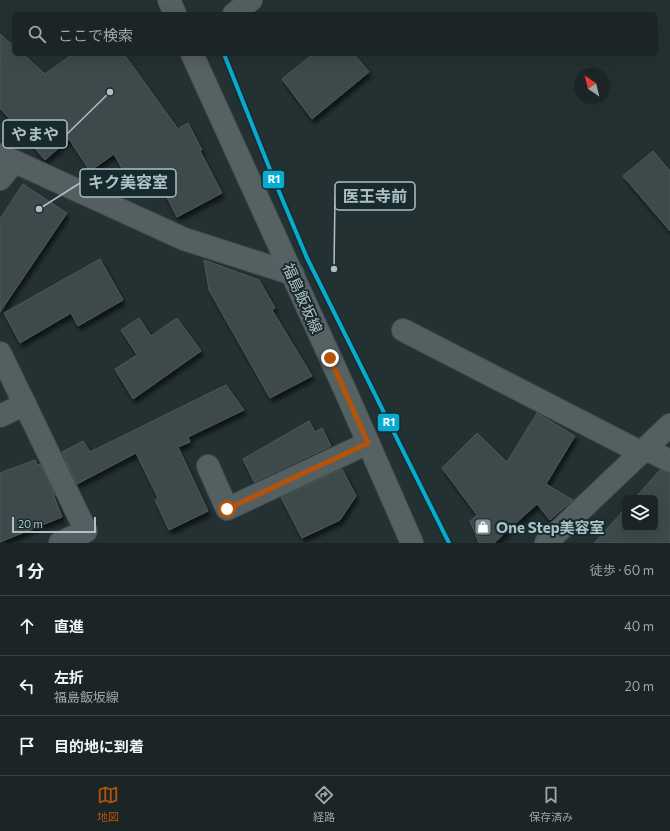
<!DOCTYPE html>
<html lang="ja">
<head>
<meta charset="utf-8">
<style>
	body { margin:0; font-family:Commissioner,"Noto Sans JP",sans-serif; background:#283132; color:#f1f3f6 }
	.controls { position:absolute; right:12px; bottom:12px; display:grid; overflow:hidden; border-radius:6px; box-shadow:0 4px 16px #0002 }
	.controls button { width:36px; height:36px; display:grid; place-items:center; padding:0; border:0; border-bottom:1px solid #394243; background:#1b2526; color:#f1f3f6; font:20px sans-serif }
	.compass { position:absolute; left:574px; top:68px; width:36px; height:36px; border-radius:50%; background:#1b2526; box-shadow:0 4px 16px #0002; rotate:325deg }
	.scale { position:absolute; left:12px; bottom:10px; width:84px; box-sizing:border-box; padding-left:4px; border:2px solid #acc1c6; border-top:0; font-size:11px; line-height:14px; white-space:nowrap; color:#acc1c6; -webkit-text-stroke:3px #182a2d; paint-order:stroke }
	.stop { position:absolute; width:12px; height:12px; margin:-9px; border:3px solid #b45309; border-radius:50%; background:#fff }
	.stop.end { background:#b45309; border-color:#fff; box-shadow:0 1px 4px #0008 }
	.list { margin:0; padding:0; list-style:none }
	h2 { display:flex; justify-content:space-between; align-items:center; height:52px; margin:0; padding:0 16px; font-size:17px }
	h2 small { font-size:13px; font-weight:400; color:#a0a5a7 }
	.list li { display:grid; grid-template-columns:26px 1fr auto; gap:12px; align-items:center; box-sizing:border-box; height:60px; padding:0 16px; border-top:1px solid #394243 }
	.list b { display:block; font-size:15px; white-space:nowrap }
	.list p { margin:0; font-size:13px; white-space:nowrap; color:#a0a5a7 }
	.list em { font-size:13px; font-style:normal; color:#a0a5a7 }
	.icon { flex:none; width:22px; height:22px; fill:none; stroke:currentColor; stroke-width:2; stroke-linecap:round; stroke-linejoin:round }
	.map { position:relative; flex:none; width:670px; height:543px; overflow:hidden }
	.search { position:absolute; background:#1b2526; box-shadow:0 4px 16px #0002; left:12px; right:12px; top:12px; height:44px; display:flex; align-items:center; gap:10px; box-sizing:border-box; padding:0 14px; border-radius:6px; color:#a0a5a7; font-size:15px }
	.sheet { height:232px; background:#1b2526 }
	nav { display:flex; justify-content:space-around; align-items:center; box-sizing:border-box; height:56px; border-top:1px solid #394243; background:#1b2526; font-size:11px; color:#a0a5a7 }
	nav a { display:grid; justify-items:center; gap:2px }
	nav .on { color:#b45309 }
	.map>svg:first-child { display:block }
</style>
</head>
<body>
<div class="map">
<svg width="670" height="543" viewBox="0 0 670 543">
	<defs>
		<filter id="shadow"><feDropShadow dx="2.5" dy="4.5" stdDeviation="2" flood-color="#0009"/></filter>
	</defs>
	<rect width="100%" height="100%" fill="#243133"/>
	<g fill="#3e494b" stroke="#4b595b" filter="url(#shadow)">
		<polygon points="0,34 14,46 14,54 23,54 45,74 73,54 124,54 178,129 188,123 202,150 200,151 222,193 177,217 156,176 133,188 114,154 90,171 69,139 45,160 0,108"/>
		<polygon points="313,54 354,54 369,72 312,119 282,79"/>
		<polygon points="653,151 670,171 670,231 623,176"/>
		<polygon points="23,184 67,213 0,312 0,219"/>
		<polygon points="100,259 123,300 78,326 71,313 20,343 4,313"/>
		<polygon points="204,260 259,280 275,308 272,310 312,376 270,398 209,290"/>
		<polygon points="139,318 151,336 177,318 201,351 133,399 115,369 137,355 121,330"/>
		<polygon points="226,385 244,410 188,437 190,442 178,447 208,511 169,530 155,500 158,498 136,453 77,484 62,452 83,441 90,452"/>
		<polygon points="537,413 575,436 546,484 573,500 550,520 537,504 494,543 479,543 470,521 477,515 442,468 477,433 507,462"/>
		<polygon points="309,421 315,432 322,428 331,446 254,482 243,459"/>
		<polygon points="35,460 37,465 40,464 55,496 54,496 62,517 0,542 0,473"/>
		<polygon points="342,469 356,496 340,520 302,538 281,497"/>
		<polygon points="660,470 670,473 670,543 594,543 625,509 625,528 655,528 655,498 635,498"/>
	</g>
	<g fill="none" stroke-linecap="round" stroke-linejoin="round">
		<g stroke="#424c4d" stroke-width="24">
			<g id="minor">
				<polyline points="234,14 251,0"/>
				<polyline points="0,155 184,239 293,274"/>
				<polyline points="0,179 14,162"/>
				<polyline points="403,330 642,453"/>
				<polyline points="0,353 86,531 60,543"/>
				<polyline points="0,416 25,404"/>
				<polyline points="646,449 670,461"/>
				<polyline points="208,466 227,509 368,443"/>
				<polyline points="546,543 670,425"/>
			</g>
		</g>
		<g stroke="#414e50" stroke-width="24">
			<g id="primary">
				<polyline points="169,0 175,14"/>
				<polyline points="192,54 345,390 412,543"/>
			</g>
		</g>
		<use href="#minor" stroke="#545f62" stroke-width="22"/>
		<use href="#primary" stroke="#566163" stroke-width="22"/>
		<g stroke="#182a2d" stroke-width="7">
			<polyline id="rail-1" points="224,54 275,182 307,258 449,543"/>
		</g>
		<use href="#rail-1" stroke="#06acd0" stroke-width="4"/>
	</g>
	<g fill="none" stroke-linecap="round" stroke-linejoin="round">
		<polyline stroke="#b45309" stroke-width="5" points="227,509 368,443 330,358"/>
	</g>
	<defs>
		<g id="shop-square" transform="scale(0.9)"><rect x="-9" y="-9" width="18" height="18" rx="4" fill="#7c8f93" stroke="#182a2d"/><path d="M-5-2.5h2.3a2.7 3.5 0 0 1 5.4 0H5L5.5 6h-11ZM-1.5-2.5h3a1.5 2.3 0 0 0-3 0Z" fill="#fff"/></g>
	</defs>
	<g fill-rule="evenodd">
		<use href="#shop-square" x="483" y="527"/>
	</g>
	<g text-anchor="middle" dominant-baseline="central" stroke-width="4" stroke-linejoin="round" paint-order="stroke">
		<g font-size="15" fill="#acc1c6" stroke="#182a2d">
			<text transform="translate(303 298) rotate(66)">福島飯坂線</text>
		</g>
		<g font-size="15" font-weight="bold" fill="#acc1c6" stroke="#182a2d" text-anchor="start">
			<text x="496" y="527">One Step美容室</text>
		</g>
	</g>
	<path fill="none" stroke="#acc1c6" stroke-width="1.5" d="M110 92L67 134M39 209L80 183M334 269L335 196"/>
	<g fill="#acc1c6" stroke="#182a2d" stroke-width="1.5">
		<circle cx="110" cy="92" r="4"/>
		<circle cx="39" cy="209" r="4"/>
		<circle cx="334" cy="269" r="4"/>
	</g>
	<g fill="#182a2d" stroke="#acc1c6" stroke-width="1.5">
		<rect x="3" y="120" width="64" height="28" rx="4"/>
		<rect x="80" y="169" width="96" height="28" rx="4"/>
		<rect x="335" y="182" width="80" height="28" rx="4"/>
	</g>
	<g font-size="16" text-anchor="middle" font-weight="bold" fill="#acc1c6">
		<text x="35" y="140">やまや</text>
		<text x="128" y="188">キク美容室</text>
		<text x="375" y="202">医王寺前</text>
	</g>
	<g stroke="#182a2d" stroke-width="1.5">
		<rect x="262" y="170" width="23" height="19" rx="4" fill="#06acd0"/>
		<rect x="377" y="413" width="23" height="19" rx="4" fill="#06acd0"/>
	</g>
	<g font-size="11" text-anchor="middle" font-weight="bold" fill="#fff">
		<text x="274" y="183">R1</text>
		<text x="389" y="426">R1</text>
	</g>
</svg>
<div class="controls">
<button><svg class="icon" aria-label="layers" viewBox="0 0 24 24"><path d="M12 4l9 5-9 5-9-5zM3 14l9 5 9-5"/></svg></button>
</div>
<svg class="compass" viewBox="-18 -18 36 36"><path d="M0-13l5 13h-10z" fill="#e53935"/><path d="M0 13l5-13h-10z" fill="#a0a5a7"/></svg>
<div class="scale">20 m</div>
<div class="stop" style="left:227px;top:509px"></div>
<div class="stop end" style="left:330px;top:358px"></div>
<div class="search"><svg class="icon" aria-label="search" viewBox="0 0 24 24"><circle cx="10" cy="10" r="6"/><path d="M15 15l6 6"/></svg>ここで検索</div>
</div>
<section class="sheet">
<h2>1 分<small>徒歩 · 60 m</small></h2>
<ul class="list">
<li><svg class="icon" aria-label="ahead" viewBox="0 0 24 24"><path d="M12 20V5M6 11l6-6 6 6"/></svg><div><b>直進</b></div><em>40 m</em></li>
<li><svg class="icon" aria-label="left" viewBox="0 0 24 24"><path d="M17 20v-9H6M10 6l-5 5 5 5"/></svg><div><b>左折</b><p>福島飯坂線</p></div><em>20 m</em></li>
<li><svg class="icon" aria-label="arrive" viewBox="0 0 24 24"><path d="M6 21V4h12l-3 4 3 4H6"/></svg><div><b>目的地に到着</b></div></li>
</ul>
</section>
<nav>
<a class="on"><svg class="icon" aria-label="map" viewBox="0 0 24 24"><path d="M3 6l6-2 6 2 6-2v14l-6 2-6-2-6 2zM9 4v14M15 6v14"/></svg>地図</a>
<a><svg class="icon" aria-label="directions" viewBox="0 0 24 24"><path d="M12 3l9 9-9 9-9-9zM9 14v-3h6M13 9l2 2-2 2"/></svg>経路</a>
<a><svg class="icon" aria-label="saved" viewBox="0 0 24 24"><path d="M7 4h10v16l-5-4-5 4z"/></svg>保存済み</a>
</nav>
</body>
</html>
